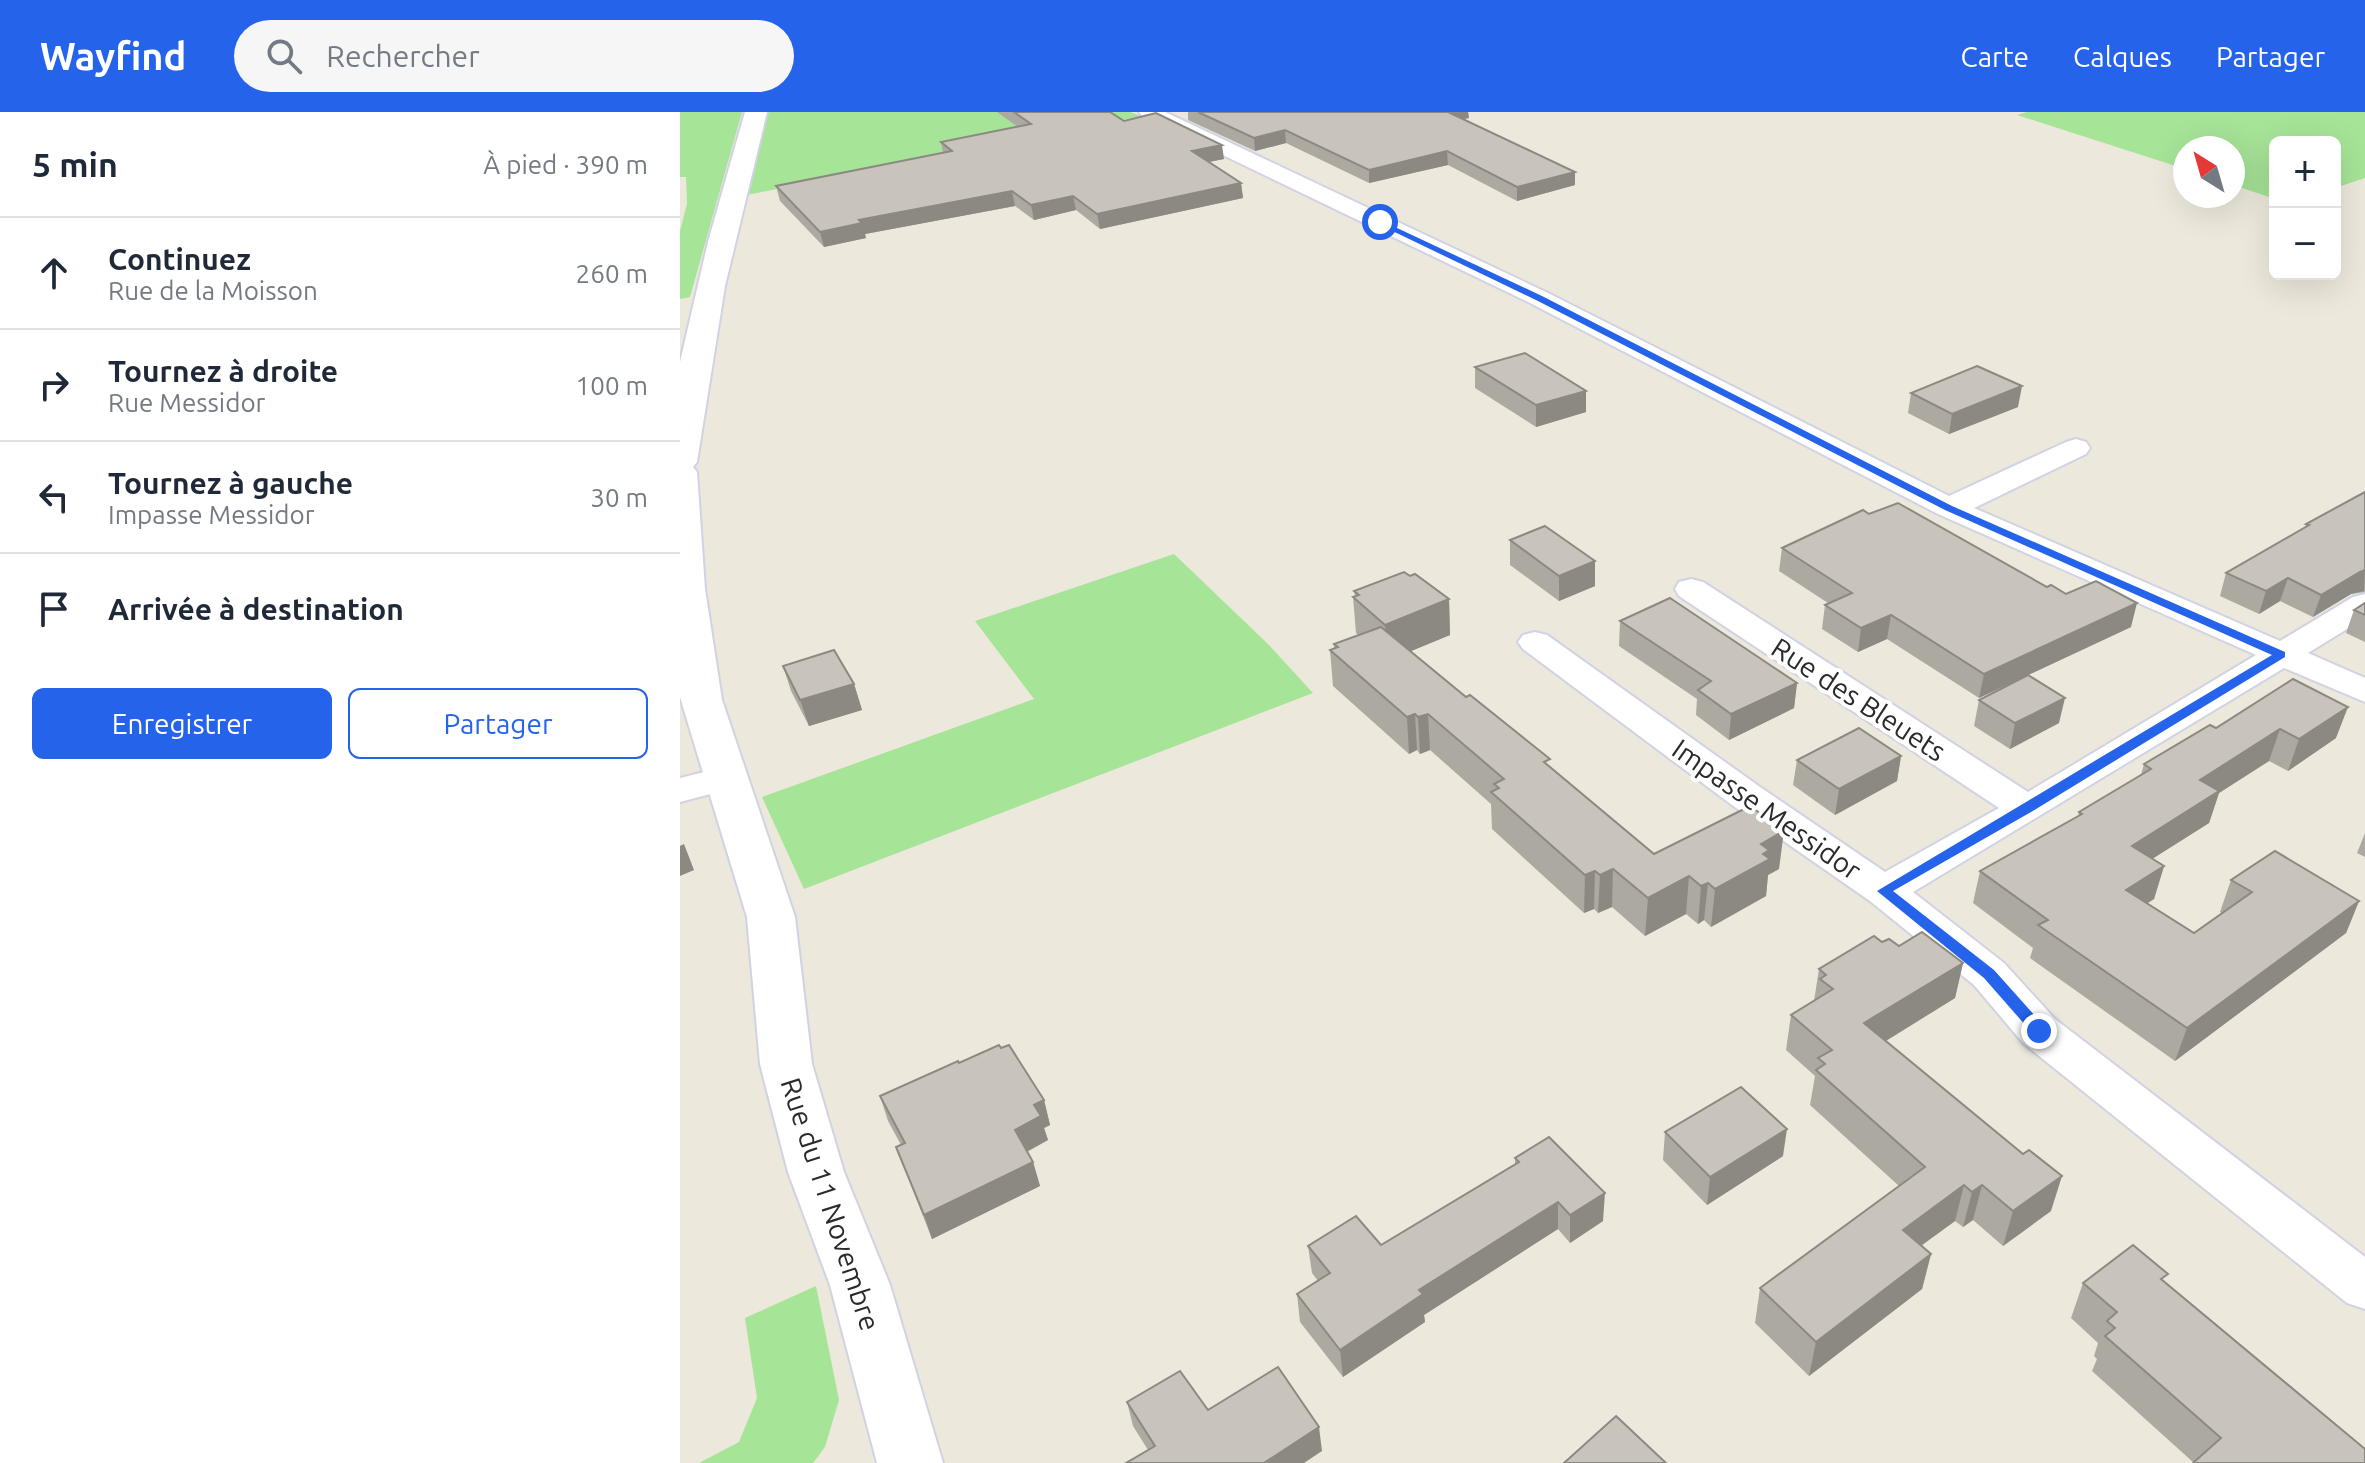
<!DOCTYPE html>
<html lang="fr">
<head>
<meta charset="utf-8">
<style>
	body { margin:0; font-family:Ubuntu,sans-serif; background:#f6f6f7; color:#1f2937 }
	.controls { position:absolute; right:24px; top:24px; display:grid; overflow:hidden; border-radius:12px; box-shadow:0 8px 32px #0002 }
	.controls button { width:72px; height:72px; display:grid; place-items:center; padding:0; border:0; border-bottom:2px solid #e0e1e3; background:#fff; color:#1f2937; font:40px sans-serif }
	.compass { position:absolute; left:1493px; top:24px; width:72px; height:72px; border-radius:50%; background:#fff; box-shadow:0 8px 32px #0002; rotate:323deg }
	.stop { position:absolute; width:24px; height:24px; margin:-18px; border:6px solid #2563eb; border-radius:50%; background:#fff }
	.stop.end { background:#2563eb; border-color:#fff; box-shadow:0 2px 8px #0008 }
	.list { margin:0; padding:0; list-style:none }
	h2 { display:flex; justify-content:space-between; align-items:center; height:104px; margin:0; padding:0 32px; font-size:34px }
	h2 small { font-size:26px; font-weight:400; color:#747a83 }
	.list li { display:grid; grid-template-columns:52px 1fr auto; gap:24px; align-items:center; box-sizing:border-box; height:112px; padding:0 32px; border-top:2px solid #e0e1e3 }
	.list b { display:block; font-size:30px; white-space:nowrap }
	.list p { margin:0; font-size:26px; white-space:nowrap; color:#747a83 }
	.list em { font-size:26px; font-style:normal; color:#747a83 }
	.actions { display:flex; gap:16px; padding:24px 32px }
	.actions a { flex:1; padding:18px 0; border:2px solid #2563eb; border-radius:12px; text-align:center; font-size:28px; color:#2563eb }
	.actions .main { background:#2563eb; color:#fff }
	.icon { flex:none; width:44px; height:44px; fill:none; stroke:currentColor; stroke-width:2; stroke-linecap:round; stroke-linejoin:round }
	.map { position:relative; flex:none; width:1685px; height:1351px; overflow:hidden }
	header { display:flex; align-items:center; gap:48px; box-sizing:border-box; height:112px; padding:0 40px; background:#2563eb; color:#fff }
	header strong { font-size:38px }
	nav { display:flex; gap:44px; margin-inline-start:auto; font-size:28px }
	.search { width:560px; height:72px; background:#f6f6f7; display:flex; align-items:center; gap:20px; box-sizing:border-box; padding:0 28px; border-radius:44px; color:#747a83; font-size:30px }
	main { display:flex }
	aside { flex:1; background:#fff }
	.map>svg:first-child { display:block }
</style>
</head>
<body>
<header>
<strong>Wayfind</strong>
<div class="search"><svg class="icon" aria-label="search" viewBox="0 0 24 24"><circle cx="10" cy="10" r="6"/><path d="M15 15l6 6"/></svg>Rechercher</div>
<nav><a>Carte</a><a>Calques</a><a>Partager</a></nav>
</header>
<main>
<aside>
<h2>5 min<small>À pied · 390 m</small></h2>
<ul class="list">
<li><svg class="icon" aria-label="ahead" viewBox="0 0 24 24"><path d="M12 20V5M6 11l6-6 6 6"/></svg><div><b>Continuez</b><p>Rue de la Moisson</p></div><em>260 m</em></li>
<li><svg class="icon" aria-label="right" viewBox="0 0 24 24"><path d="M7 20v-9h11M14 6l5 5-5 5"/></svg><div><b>Tournez à droite</b><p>Rue Messidor</p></div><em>100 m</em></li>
<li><svg class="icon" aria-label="left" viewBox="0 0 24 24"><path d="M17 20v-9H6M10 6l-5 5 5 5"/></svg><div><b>Tournez à gauche</b><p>Impasse Messidor</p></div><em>30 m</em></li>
<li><svg class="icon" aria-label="arrive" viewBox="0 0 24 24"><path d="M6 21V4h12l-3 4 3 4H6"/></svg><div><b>Arrivée à destination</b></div></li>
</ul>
<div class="actions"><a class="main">Enregistrer</a><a>Partager</a></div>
</aside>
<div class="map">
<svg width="1685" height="1351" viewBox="0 0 1685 1351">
	<rect width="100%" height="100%" fill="#ece8dc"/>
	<g fill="#a6e497">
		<polygon points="0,0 62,0 10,185 0,187 0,119 7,92 6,65 0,65"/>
		<polygon points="88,0 450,0 461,4 67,83"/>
		<polygon points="1347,0 1685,0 1685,66 1655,76 1655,30 1595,30 1595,87 1553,73 1553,36 1505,36 1505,57 1337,3"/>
		<polygon points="494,442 588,532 633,581 124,777 82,685 354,587 295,509"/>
		<polygon points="136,1174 159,1288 145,1335 133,1351 19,1351 59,1330 77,1286 65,1206"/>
	</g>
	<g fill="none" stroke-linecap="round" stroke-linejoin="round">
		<g stroke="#d1d2e3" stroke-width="4">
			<g id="street">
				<polygon points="459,0 485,0 868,181 1269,384 1386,330 1396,327 1406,330 1410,336 1406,342 1294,396 1600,529 1673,485 1685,482 1685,506 1628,541 1685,566 1685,590 1604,556 1233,780 1324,851 1375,907 1685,1145 1685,1197 1667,1191 1343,931 1294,873 1190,789 1052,693 843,537 838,530 843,523 855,520 867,523 1080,675 1205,760 1319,696 999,484 995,477 999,470 1011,467 1023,470 1348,680 1576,543 1258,402 850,191 462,4"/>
				<polygon points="44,655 57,659 63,667 57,675 0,690 0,666"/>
			</g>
		</g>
		<g stroke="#d1d2e3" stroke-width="4">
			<polygon id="secondary" points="65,0 87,0 45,174 17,350 13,355 17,360 25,477 42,588 115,805 132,952 164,1060 210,1173 263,1351 197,1351 150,1173 108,1060 80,952 67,805 0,585 0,250 28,130"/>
		</g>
		<use href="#street" fill="#fff" fill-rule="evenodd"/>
		<use href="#secondary" fill="#fff" fill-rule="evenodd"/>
	</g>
	<g fill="#aca9a1">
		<polygon points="317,0 430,0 444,9 544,47 529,50 561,71 563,86 420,117 396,98 354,108 335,94 185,122 186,126 144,135 100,89 96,74 263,41 261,30 338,15"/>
		<polygon points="508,0 788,0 789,6 783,7 895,73 837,89 768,53 689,71 606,31 575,39 508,8"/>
		<polygon points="795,255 906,279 906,300 856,315 795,276"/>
		<polygon points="1231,281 1338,295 1269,322 1228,301"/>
		<polygon points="1685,380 1685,480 1671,482 1633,505 1600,489 1579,502 1540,484 1546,461 1625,416 1626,412"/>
		<polygon points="1189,402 1386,482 1451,515 1299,586 1207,527 1178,540 1142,517 1145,493 1148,491 1099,459 1102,436"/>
		<polygon points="830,428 915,474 879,489 830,453"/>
		<polygon points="730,464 769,487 770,523 731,539 974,742 1099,757 1088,763 1086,784 1031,815 1024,808 1018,812 1006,802 965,824 932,795 918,801 914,797 904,801 812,717 811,692 750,638 740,642 737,638 729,642 653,574 650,538 654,537 654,532 678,523 676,521 673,485 675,484 674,479"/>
		<polygon points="1685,491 1685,530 1666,521 1674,498"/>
		<polygon points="940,509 1117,571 1114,596 1049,628 1016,603 1017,587 939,534"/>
		<polygon points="103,554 174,572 182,598 129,614 111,579"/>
		<polygon points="1613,567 1656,626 1608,659 1589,649 1539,681 1529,711 1472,747 1484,754 1474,787 1467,791 1514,821 1542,801 1540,800 1551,768 1679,789 1666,821 1495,949 1350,846 1353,836 1293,791 1300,759 1398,704 1399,700 1461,663 1464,652 1536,616"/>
		<polygon points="1299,588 1379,611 1330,637 1294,614"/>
		<polygon points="1221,644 1217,669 1155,703 1113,673 1117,648"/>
		<polygon points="1685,721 1685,745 1677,741"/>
		<polygon points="1202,830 1283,851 1275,886 1206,929 1371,1099 1323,1134 1293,1108 1283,1115 1275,1109 1241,1133 1251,1142 1242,1177 1129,1264 1075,1211 1080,1176 1219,1074 1130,993 1135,964 1106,938 1111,903 1134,889 1139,857"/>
		<polygon points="279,951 364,988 370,1013 364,1016 368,1028 347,1040 353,1050 360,1074 252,1127 216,1035 221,1033 208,1009 200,984"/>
		<polygon points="985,1020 1103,1044 1027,1093 983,1048"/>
		<polygon points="835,1046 923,1109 890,1131 878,1117 744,1203 745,1210 663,1265 620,1210 617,1182 638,1169 632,1161 628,1134 701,1133 835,1052"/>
		<polygon points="1485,1170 1685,1337 1514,1351 1412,1259 1417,1247 1414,1244 1418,1231 1391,1206 1403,1171"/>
		<polygon points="447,1290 528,1298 642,1339 468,1338 453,1314"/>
	</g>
	<g fill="#8c8983">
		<polygon points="765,0 788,0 789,6 765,11"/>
		<polygon points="605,18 606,31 575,39 574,26"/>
		<polygon points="542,33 544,47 513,53 512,39"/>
		<polygon points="767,39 768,53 689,71 689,58"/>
		<polygon points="895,60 895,73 837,89 837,75"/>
		<polygon points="561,71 563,86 420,117 417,102"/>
		<polygon points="332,79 335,94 185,122 186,126 144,135 140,120 179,108"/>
		<polygon points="393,84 396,98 354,108 351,93"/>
		<polygon points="1342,274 1338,295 1269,322 1272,302"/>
		<polygon points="906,279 906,300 856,315 856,293"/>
		<polygon points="915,449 915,474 879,489 879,464"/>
		<polygon points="1685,458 1684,479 1671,482 1633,505 1641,483 1680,460"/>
		<polygon points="1608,466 1600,489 1579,502 1586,479"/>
		<polygon points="769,487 770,523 707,549 705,513"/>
		<polygon points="1457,491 1451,515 1299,586 1304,562"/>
		<polygon points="1211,503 1207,527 1178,540 1181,516"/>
		<polygon points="1117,571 1114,596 1049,628 1051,602"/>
		<polygon points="174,572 182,598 129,614 120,588"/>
		<polygon points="1385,586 1379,611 1330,637 1335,611"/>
		<polygon points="1668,595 1656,626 1608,659 1619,627"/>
		<polygon points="735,602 737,638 729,642 727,605"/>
		<polygon points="748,602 750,638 740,642 738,605"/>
		<polygon points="1600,617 1589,649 1539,681 1529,711 1442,766 1452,734 1520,668"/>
		<polygon points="1221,644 1217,669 1155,703 1159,677"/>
		<polygon points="1104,719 1099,757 1088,763 1086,784 1031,815 1035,777 1081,732"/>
		<polygon points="4,732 14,758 0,764 0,734"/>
		<polygon points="1484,754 1474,787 1437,811 1446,778"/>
		<polygon points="933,757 932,795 918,801 920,763"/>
		<polygon points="915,759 914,797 904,801 905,763"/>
		<polygon points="1009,764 1006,802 965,824 968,786"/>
		<polygon points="1028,771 1024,808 1018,812 1021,774"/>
		<polygon points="1679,789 1666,821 1495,949 1507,916"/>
		<polygon points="1283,851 1275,886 1178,946 1184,911"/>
		<polygon points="364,988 370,1013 364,1016 368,1028 342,1042 335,1018 354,993"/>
		<polygon points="1107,1017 1103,1044 1027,1093 1030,1065"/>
		<polygon points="353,1050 360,1074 252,1127 244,1103"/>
		<polygon points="1382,1064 1371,1099 1323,1134 1333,1099"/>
		<polygon points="1284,1073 1275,1109 1215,1153 1223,1118"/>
		<polygon points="1302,1073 1293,1108 1283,1115 1292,1080"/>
		<polygon points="925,1081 923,1109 890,1131 890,1103"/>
		<polygon points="878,1090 878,1117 744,1203 745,1210 663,1265 660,1238 739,1178"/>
		<polygon points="1251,1142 1242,1177 1129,1264 1136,1230"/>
		<polygon points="639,1315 642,1339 624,1351 584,1351"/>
	</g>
	<g fill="#c8c4bb" stroke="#8c8983" stroke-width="2">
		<polygon points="334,0 430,0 444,9 476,1 542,33 512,39 561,71 417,102 393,84 351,93 332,79 179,108 182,111 140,120 96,74 272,39 261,30 351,12"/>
		<polygon points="518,0 768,0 895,60 837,75 767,39 689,58 605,18 574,26"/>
		<polygon points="845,241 906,279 856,293 795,255"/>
		<polygon points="1297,254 1342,274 1272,302 1231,281"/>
		<polygon points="1685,380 1685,458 1680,460 1641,483 1608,466 1586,479 1546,461 1629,413 1626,412"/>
		<polygon points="1218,391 1367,475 1371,473 1386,482 1416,469 1457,491 1304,562 1211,503 1181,516 1145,493 1172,481 1102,436 1183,398 1189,402"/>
		<polygon points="865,414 915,449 879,464 830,428"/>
		<polygon points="724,460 730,464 735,462 769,487 705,513 673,485 679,483 674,479"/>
		<polygon points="990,486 1117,571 1051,602 1018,578 1031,569 940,509"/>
		<polygon points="1685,491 1685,503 1674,498"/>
		<polygon points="701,515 786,585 790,583 870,647 864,650 974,742 1070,694 1104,719 1081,732 1089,738 1083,742 1090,747 1035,777 1028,771 1021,774 1009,764 968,786 933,757 920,763 915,759 905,763 811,680 819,676 814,672 824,667 748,602 738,605 735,602 727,605 650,538 658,535 654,532"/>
		<polygon points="154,538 174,572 120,588 103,554"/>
		<polygon points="1348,563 1385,586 1335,611 1299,588"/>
		<polygon points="1613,567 1668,595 1619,627 1600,617 1520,668 1539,679 1452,734 1484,754 1446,778 1514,821 1572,780 1551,768 1595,739 1679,789 1507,916 1358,813 1368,808 1300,759 1402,702 1399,700 1471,657 1464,652 1530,613 1536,616"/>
		<polygon points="1179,616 1221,644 1159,677 1117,648"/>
		<polygon points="1242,820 1283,851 1184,911 1343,1042 1349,1038 1382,1064 1333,1099 1302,1073 1292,1080 1284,1073 1223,1118 1251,1142 1136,1230 1080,1176 1245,1055 1136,958 1145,952 1138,946 1152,938 1111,903 1153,877 1140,867 1146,863 1139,857 1194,824 1202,830 1209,827 1219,834"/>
		<polygon points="319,933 321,936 329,933 364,988 354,993 361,1004 335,1018 353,1050 244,1103 216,1035 225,1031 200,984 278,949 279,951"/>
		<polygon points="1061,975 1107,1017 1030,1065 985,1020"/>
		<polygon points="869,1025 925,1081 890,1103 878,1090 739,1178 743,1182 660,1238 617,1182 650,1161 628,1134 676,1104 701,1133 839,1050 835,1046"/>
		<polygon points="1453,1133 1488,1162 1481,1167 1685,1337 1685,1351 1513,1351 1541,1326 1425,1224 1435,1216 1427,1209 1437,1200 1403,1171"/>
		<polygon points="598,1255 639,1315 584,1351 446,1351 475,1334 447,1290 500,1259 528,1298"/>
		<polygon points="936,1304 986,1351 884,1351"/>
	</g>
	<polygon fill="#2563eb" points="700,108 862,184 1272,394 1605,540 1605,545 1351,700 1213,779 1314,858 1365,915 1365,923 1354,923 1304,866 1197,779 1592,543 1265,398 856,188 698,112"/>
	<g text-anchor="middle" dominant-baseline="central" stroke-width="8" stroke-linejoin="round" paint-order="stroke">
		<g font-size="28" fill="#2a2a2a" stroke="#fff">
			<text transform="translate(1179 587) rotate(33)">Rue des Bleuets</text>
			<text transform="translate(1087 697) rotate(35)">Impasse Messidor</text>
			<text transform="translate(151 1092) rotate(72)">Rue du 11 Novembre</text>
		</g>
	</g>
</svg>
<div class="controls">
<button>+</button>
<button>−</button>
</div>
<svg class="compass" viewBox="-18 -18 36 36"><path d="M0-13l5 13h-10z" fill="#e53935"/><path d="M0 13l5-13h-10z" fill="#747a83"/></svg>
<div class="stop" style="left:700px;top:110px"></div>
<div class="stop end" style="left:1359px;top:919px"></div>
</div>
</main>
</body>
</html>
